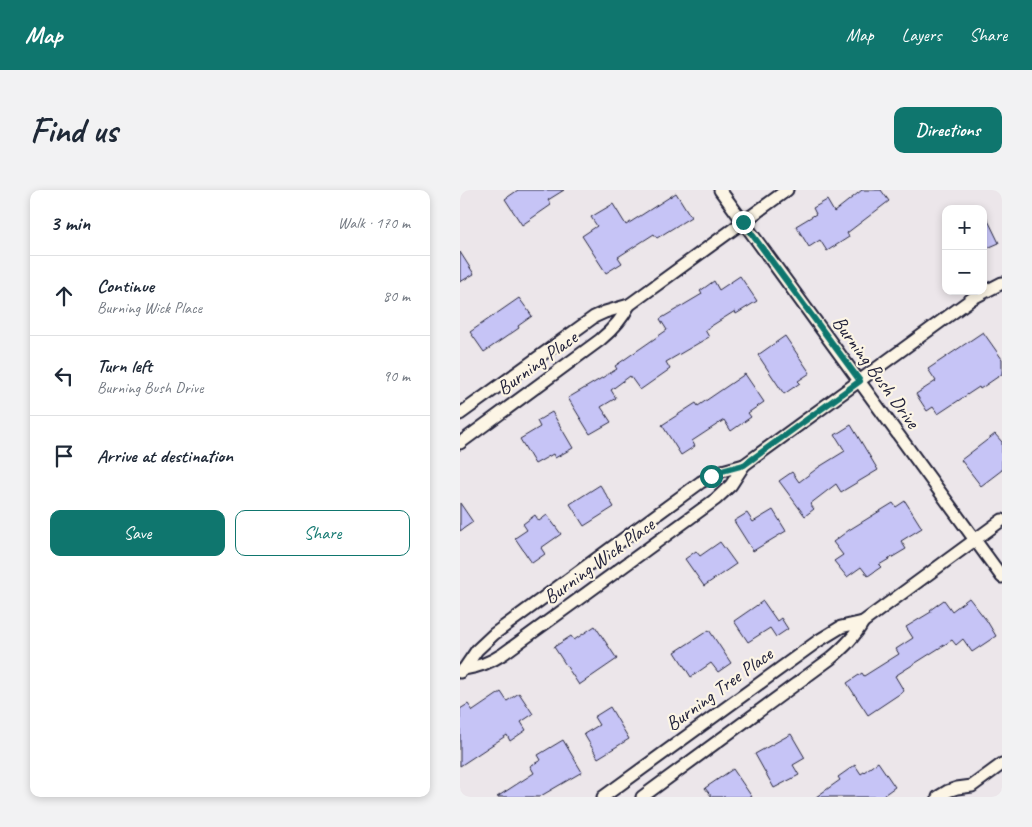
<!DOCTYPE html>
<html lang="en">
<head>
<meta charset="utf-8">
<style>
	body { margin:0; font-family:Caveat,sans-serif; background:#f2f2f3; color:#1f2937 }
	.controls { position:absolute; right:15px; top:15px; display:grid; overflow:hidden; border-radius:10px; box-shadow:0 2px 8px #0003 }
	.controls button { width:45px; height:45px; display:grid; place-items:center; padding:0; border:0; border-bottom:1px solid #e0e1e3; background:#fff; color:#1f2937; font:25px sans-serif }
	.stop { position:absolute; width:15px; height:15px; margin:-11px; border:4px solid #0f766e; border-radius:50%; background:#fff }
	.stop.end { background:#0f766e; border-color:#fff; box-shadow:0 1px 5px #0008 }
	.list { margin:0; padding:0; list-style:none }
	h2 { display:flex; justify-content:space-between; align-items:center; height:65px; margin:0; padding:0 20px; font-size:21px }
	h2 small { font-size:16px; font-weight:400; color:#747a83 }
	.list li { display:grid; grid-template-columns:32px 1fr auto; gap:15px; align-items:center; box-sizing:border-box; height:80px; padding:0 20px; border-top:1px solid #e0e1e3 }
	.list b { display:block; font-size:19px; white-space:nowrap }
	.list p { margin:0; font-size:16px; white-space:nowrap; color:#747a83 }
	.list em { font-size:16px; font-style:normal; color:#747a83 }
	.actions { display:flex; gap:10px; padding:15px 20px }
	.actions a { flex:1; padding:11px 0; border:1px solid #0f766e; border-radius:10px; text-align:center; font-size:18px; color:#0f766e }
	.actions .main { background:#0f766e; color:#fff }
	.icon { flex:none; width:28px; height:28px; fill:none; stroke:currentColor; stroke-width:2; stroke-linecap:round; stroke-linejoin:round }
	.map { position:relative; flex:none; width:542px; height:607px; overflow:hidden; border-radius:10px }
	header { display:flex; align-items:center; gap:30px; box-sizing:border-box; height:70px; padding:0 25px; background:#0f766e; color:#fff }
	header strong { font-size:24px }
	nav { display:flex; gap:28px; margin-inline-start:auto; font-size:18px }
	.intro { display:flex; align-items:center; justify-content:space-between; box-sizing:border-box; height:120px; padding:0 30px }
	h1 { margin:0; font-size:35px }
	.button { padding:12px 22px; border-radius:10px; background:#0f766e; color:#fff; font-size:18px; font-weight:700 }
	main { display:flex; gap:30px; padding:0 30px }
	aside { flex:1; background:#fff; border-radius:10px; box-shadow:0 2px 8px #0003 }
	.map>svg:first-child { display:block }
</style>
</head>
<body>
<header>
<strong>Map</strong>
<nav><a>Map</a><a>Layers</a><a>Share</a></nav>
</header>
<div class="intro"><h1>Find us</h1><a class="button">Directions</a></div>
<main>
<aside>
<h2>3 min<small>Walk · 170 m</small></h2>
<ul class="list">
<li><svg class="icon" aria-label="ahead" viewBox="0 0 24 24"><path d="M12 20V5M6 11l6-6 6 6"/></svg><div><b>Continue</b><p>Burning Wick Place</p></div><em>80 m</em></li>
<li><svg class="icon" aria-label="left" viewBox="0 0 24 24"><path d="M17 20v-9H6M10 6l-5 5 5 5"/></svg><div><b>Turn left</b><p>Burning Bush Drive</p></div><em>90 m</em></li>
<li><svg class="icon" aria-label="arrive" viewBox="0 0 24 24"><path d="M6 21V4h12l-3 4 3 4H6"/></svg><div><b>Arrive at destination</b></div></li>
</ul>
<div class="actions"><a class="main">Save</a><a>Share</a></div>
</aside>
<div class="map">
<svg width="542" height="607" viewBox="0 0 542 607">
	<rect width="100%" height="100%" fill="#ece6ea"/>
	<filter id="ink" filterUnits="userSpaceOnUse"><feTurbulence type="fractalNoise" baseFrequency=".02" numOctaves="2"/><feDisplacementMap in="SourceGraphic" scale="10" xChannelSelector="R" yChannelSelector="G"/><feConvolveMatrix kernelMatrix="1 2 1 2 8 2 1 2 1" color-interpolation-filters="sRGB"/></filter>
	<g filter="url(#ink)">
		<g fill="#c6c4f6" stroke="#22223b">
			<polygon points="58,0 104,0 88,10 91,15 62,35 45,9"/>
			<polygon points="402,0 421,0 429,11 387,43 389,47 367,61 360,50 349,57 336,36 356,24 353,18 367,10 374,22"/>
			<polygon points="216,3 231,27 197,48 194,44 158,67 162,73 146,83 122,46 137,36 131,27 153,14 166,35"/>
			<polygon points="523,20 539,53 523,60"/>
			<polygon points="0,62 14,84 0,92"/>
			<polygon points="280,86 297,111 276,124 275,121 245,140 249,147 206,172 210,179 180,200 170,186 151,200 156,208 141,217 151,232 130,244 108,208 157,179 155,176 207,140 200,129 242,104 240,101 254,91 259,100"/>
			<polygon points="59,108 72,126 58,136 59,138 24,162 10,142"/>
			<polygon points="523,142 542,169 542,184 520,199 519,197 478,224 473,217 467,221 456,204 476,191 468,179"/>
			<polygon points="325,146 350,183 338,191 340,193 324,204 298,165"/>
			<polygon points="285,184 304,212 288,223 291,227 271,241 264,230 232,251 235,256 221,265 202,235 236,213 238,216"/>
			<polygon points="92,222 113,258 95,268 93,264 75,274 60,249 80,237 77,231"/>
			<polygon points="391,235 418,280 381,302 376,294 350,314 354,319 345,326 319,291 332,282 339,292 359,277 385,261 375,245"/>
			<polygon points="535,244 542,252 542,280 521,296 501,270"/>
			<polygon points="140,295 154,317 124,336 110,314"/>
			<polygon points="445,311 462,338 441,351 446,359 419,375 421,377 408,386 401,377 387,387 374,371 383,365 373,352 389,340 433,313 436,317"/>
			<polygon points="0,313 13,332 0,341"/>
			<polygon points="313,320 326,341 293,361 274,331 287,323 293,332"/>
			<polygon points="75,325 79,331 87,325 101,344 81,358 85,364 72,373 55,348 67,340 63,334"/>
			<polygon points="260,352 276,374 244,396 225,369 236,361 240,366"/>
			<polygon points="509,408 527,431 536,446 512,462 503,449 496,455 492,450 435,486 444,501 408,525 387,493 402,483 404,486 439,464 436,459 453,448 446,437 471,422 470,420 484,410 492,421"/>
			<polygon points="303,411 317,431 321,428 328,439 316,447 310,438 288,452 274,431"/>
			<polygon points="135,436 157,469 119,495 94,457 111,446 114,450"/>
			<polygon points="249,440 271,473 258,482 251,473 231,487 215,462"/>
			<polygon points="41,502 47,511 59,503 73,524 61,532 66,540 50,551 47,545 0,576 0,519 8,514 13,521"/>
			<polygon points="150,517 169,549 138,568 124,544 139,535 134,527"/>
			<polygon points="331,544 345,568 333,575 339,585 314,598 295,564"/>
			<polygon points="103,550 122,582 79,607 37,607 74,583 70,576 81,570 78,565"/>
			<polygon points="418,572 435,597 421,607 356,607 380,590 378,587 395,575 401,584"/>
			<polygon points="273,579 292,607 252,607 245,598"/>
		</g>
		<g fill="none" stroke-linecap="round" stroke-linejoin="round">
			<g stroke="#22223b" stroke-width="15">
				<g id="minor">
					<polyline points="260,0 542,387"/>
					<polyline points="169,115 327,0"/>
					<path d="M0,224L134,127L145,122L169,115C162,130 152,140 140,150L0,253"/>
					<polyline points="284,275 513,108 542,93"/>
					<polyline points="403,432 542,330"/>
					<path d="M0,482L4,479L17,460L34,444L241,292L262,281L284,275L271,295L256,309L43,464C31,472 19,477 4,479"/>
					<path d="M143,607L358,451L381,437L403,432C395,447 383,458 370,469L182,607"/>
					<polyline points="478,607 488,601 497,598 512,596 542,574"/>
				</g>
			</g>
			<use href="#minor" stroke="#fcf5e5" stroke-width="11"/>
		</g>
	</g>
	<g fill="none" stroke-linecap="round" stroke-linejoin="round" filter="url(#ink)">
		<polyline stroke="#0f766e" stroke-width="6" points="251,286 262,281 284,275 400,191 283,32"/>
	</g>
	<g text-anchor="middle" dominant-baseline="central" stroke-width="4.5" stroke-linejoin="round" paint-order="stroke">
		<g font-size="20" fill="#22223b" stroke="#fcf5e5">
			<text transform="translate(77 173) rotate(-36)">Burning Place</text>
			<text transform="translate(416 182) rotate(54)">Burning Bush Drive</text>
			<text transform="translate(139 371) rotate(-36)">Burning Wick Place</text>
			<text transform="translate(259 499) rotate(-36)">Burning Tree Place</text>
		</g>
	</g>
</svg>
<div class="controls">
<button>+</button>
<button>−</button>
</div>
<div class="stop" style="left:251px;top:286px"></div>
<div class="stop end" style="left:283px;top:32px"></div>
</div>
</main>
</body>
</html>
